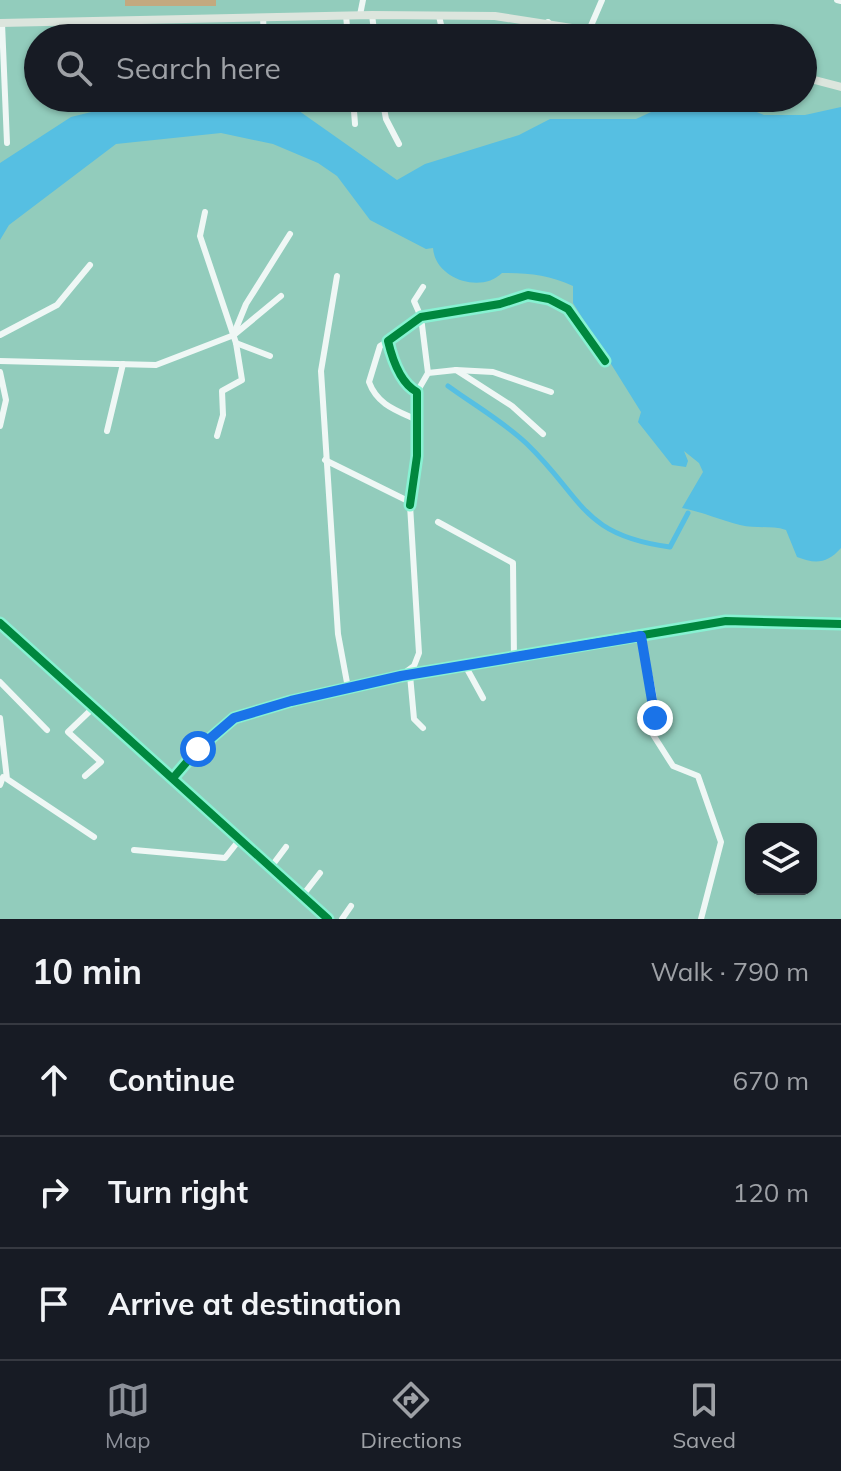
<!DOCTYPE html>
<html lang="en">
<head>
<meta charset="utf-8">
<style>
	body { margin:0; font-family:Mulish,sans-serif; background:#20242c; color:#f1f3f6 }
	.controls { position:absolute; right:24px; bottom:24px; display:grid; overflow:hidden; border-radius:16px; box-shadow:0 2px 6px #0004 }
	.controls button { width:72px; height:72px; display:grid; place-items:center; padding:0; border:0; border-bottom:2px solid #363941; background:#171b24; color:#f1f3f6; font:40px sans-serif }
	.stop { position:absolute; width:24px; height:24px; margin:-18px; border:6px solid #1a73e8; border-radius:50%; background:#fff }
	.stop.end { background:#1a73e8; border-color:#fff; box-shadow:0 2px 8px #0008 }
	.list { margin:0; padding:0; list-style:none }
	h2 { display:flex; justify-content:space-between; align-items:center; height:104px; margin:0; padding:0 32px; font-size:34px }
	h2 small { font-size:26px; font-weight:400; color:#9ea1a6 }
	.list li { display:grid; grid-template-columns:52px 1fr auto; gap:24px; align-items:center; box-sizing:border-box; height:112px; padding:0 32px; border-top:2px solid #363941 }
	.list b { display:block; font-size:30px; white-space:nowrap }
	.list em { font-size:26px; font-style:normal; color:#9ea1a6 }
	.icon { flex:none; width:44px; height:44px; fill:none; stroke:currentColor; stroke-width:2; stroke-linecap:round; stroke-linejoin:round }
	.map { position:relative; flex:none; width:841px; height:919px; overflow:hidden }
	.search { position:absolute; background:#171b24; box-shadow:0 2px 6px #0004; left:24px; right:24px; top:24px; height:88px; display:flex; align-items:center; gap:20px; box-sizing:border-box; padding:0 28px; border-radius:44px; color:#9ea1a6; font-size:30px }
	.sheet { height:440px; background:#171b24 }
	nav { display:flex; justify-content:space-around; align-items:center; box-sizing:border-box; height:112px; border-top:2px solid #363941; background:#171b24; font-size:22px; color:#9ea1a6 }
	nav a { display:grid; justify-items:center; gap:4px }
	nav .on { color:#8c9099 }
	.map>svg:first-child { display:block }
</style>
</head>
<body>
<div class="map">
<svg width="841" height="919" viewBox="0 0 841 919">
	<rect width="100%" height="100%" fill="#92ccbc"/>
	<rect fill="#c3a97f" x="125" y="0" width="91" height="6"/>
	<path fill="#56bfe2" d="M148,98H256L292,106L397,180L425,164L519,135L550,119H636L664,106L698,100L747,108L764,115H805L841,107V548C827,564 815,564 797,557L786,530C771,525 756,529 740,525C720,520 703,512 682,508L703,472L699,463L684,451L688,461L686,467L672,465L638,422L641,412L573,303V286C549,275 529,273 502,273C481,294 435,279 433,248L426,249L370,220L337,176L318,163L273,144L221,133L116,144L9,225L0,240V163L71,117Z"/>
	<g fill="none" stroke-linecap="round" stroke-linejoin="round">
		<path stroke="#56bfe2" stroke-width="5" d="M448,386C474,405 504,422 527,444C584,499 581,535 670,547L688,513"/>
		<g stroke="#eff7f5" stroke-width="6">
			<polyline points="837,0 841,1"/>
			<polyline points="346,15 348,38"/>
			<polyline points="360,15 363,0"/>
			<polyline points="372,15 375,38"/>
			<polyline points="439,16 444,38"/>
			<polyline points="263,17 264,38"/>
			<polyline points="2,23 7,143"/>
			<polyline points="590,28 602,0"/>
			<polyline points="547,38 548,22"/>
			<polyline points="353,98 355,124"/>
			<polyline points="382,98 386,119 399,144"/>
			<polyline points="205,212 200,236 236,343 242,380 222,391 223,415 217,436"/>
			<polyline points="337,276 321,371 338,634 348,688"/>
			<polyline points="235,331 246,304 290,234"/>
			<polyline points="0,335 57,305 90,265"/>
			<path d="M388,341L380,346L369,382C377,404 395,410 415,419"/>
			<polyline points="236,343 270,356"/>
			<polyline points="0,361 156,365 234,335 281,296"/>
			<polyline points="456,370 493,372 551,392"/>
			<polyline points="0,372 6,400 0,426"/>
			<polyline points="428,373 456,370 512,406 543,434"/>
			<polyline points="417,392 428,373 421,317 414,301 423,287"/>
			<polyline points="107,431 123,364"/>
			<polyline points="325,460 406,500 410,505 419,653 414,666 403,674"/>
			<path d="M410,505L417,456V392C400,383 392,358 388,341L421,317L500,304L528,295L549,299L568,309L605,361"/>
			<polyline points="438,522 513,563 514,660"/>
			<polyline points="0,623 328,919"/>
			<path d="M641,636C644,658 663,716 652,733L673,766L698,776L721,842L701,919"/>
			<polyline points="466,667 483,698"/>
			<polyline points="410,675 414,719 423,728"/>
			<polyline points="0,682 47,730"/>
			<polyline points="0,718 7,779 94,837"/>
			<polyline points="85,776 101,762 68,732 92,709"/>
			<polyline points="173,778 198,749 234,718 291,701 401,676 726,621 841,624"/>
			<polyline points="0,785 3,777"/>
			<polyline points="134,850 225,858 240,839"/>
			<polyline points="271,867 286,847"/>
			<polyline points="303,895 320,873"/>
			<polyline points="342,919 351,906"/>
		</g>
		<g stroke="#dce5dd" stroke-width="8">
			<polyline points="0,23 372,15 495,16 636,38"/>
			<polyline points="803,77 841,87"/>
		</g>
		<g stroke="#88f2d3" stroke-width="13">
			<g id="cycleway">
				<path d="M410,505L417,456V392C400,383 392,358 388,341L421,317L500,304L528,295L549,299L568,309L605,361"/>
				<polyline points="0,623 328,919"/>
				<polyline points="173,778 198,749 234,718 291,701 401,676 726,621 841,624"/>
			</g>
		</g>
		<use href="#cycleway" stroke="#00873e" stroke-width="8"/>
	</g>
	<g fill="none" stroke-linecap="round" stroke-linejoin="round">
		<polyline stroke="#1a73e8" stroke-width="10" points="198,749 234,718 291,701 401,676 641,636 655,718"/>
	</g>
</svg>
<div class="controls">
<button><svg class="icon" aria-label="layers" viewBox="0 0 24 24"><path d="M12 4l9 5-9 5-9-5zM3 14l9 5 9-5"/></svg></button>
</div>
<div class="stop" style="left:198px;top:749px"></div>
<div class="stop end" style="left:655px;top:718px"></div>
<div class="search"><svg class="icon" aria-label="search" viewBox="0 0 24 24"><circle cx="10" cy="10" r="6"/><path d="M15 15l6 6"/></svg>Search here</div>
</div>
<section class="sheet">
<h2>10 min<small>Walk · 790 m</small></h2>
<ul class="list">
<li><svg class="icon" aria-label="ahead" viewBox="0 0 24 24"><path d="M12 20V5M6 11l6-6 6 6"/></svg><div><b>Continue</b></div><em>670 m</em></li>
<li><svg class="icon" aria-label="right" viewBox="0 0 24 24"><path d="M7 20v-9h11M14 6l5 5-5 5"/></svg><div><b>Turn right</b></div><em>120 m</em></li>
<li><svg class="icon" aria-label="arrive" viewBox="0 0 24 24"><path d="M6 21V4h12l-3 4 3 4H6"/></svg><div><b>Arrive at destination</b></div></li>
</ul>
</section>
<nav>
<a class="on"><svg class="icon" aria-label="map" viewBox="0 0 24 24"><path d="M3 6l6-2 6 2 6-2v14l-6 2-6-2-6 2zM9 4v14M15 6v14"/></svg>Map</a>
<a><svg class="icon" aria-label="directions" viewBox="0 0 24 24"><path d="M12 3l9 9-9 9-9-9zM9 14v-3h6M13 9l2 2-2 2"/></svg>Directions</a>
<a><svg class="icon" aria-label="saved" viewBox="0 0 24 24"><path d="M7 4h10v16l-5-4-5 4z"/></svg>Saved</a>
</nav>
</body>
</html>
